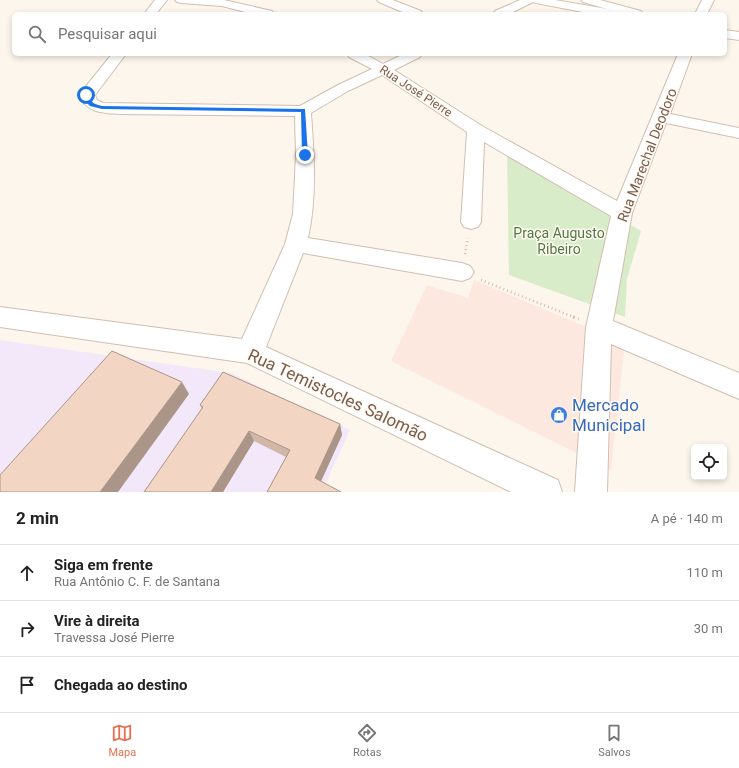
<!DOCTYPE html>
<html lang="pt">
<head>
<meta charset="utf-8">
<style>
	body { margin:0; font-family:Roboto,sans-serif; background:#f6f6f6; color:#222 }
	.controls { position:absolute; right:12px; bottom:12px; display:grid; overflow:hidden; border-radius:6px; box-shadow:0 2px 6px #0003 }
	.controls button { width:36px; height:36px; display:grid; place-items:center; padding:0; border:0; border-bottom:1px solid #e0e0e0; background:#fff; color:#222; font:20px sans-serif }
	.stop { position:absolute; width:12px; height:12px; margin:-9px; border:3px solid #1a73e8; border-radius:50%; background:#fff }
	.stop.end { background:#1a73e8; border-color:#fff; box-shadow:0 1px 4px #0008 }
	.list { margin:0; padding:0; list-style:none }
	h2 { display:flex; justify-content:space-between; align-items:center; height:52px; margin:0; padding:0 16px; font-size:17px }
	h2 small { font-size:13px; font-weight:400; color:#767676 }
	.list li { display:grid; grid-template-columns:26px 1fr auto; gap:12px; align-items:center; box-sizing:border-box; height:56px; padding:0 16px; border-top:1px solid #e0e0e0 }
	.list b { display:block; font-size:15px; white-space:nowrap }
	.list p { margin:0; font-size:13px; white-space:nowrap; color:#767676 }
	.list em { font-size:13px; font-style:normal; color:#767676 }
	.icon { flex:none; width:22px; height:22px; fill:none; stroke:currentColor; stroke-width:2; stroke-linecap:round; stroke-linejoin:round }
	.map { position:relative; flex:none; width:739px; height:492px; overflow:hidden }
	.search { position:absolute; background:#fff; box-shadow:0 2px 6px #0003; left:12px; right:12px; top:12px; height:44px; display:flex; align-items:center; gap:10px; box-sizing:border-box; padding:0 14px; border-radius:6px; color:#767676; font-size:15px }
	.sheet { height:220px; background:#fff }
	nav { display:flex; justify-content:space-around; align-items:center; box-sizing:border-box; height:56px; border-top:1px solid #e0e0e0; background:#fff; font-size:11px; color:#767676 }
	nav a { display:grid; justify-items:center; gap:2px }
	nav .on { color:#e76f51 }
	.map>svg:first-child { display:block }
</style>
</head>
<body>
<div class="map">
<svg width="739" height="492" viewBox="0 0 739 492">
	<rect width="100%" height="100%" fill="#fdf6ec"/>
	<polygon fill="#fde8e0" points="474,280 625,343 611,470 391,361 427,285 468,298"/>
	<polygon fill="#f3e8fa" points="0,340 231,373 350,430 322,492 0,492"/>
	<polygon fill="#d8ecc9" points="507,154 641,231 627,279 625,317 509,275"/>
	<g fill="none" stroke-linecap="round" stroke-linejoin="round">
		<g stroke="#d1beb0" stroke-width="2">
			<g id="street">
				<polygon points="155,0 167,0 156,14 144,14"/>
				<polygon points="175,0 224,0 272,11 274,14 253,14 222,6 181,3 177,2"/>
				<polygon points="377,0 393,0 421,11 423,14 407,14 379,2"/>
				<polygon points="520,0 535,0 533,2 509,14 493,14 495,11"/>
				<polygon points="581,0 600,0 641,11 643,14 624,14 583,2"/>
				<polygon points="702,0 714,0 707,14 695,14"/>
				<path d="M112,54H126L95,95L97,100L103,103L300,106L338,85L372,69L349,57L347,54H365L383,64L404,54H422L420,57L394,70L482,126L617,201L678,54H692L670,114L739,128V138L666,123L632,213L613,321L739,373V399L611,344L607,492H575L586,327L611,216L484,142L481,222L478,227L471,229L464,227L461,222L467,132L382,75L348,91L311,113C314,155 317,197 308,238L462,263L470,266L474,272L470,278L462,281L303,253L266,347L558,480L562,492H511L247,363L0,327V307L242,339L285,244L293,214L296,155L295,116L120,114C104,113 86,113 79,95Z"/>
			</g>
		</g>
		<g stroke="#d6c0b0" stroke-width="2">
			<g id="secondary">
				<polygon points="530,0 555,0 613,10 617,11 619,14 593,14 536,3 532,2"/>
				<polygon points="725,30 739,32 739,40 725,38"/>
			</g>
		</g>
		<g stroke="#d9b8a5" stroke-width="2.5" stroke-dasharray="1 3" stroke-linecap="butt">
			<polyline points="465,254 468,238"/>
			<polyline points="481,280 576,318"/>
		</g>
		<polyline stroke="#d9b8a5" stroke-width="3" stroke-dasharray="1.5 4" stroke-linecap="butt" points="573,317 579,319"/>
		<use href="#street" fill="#fff" fill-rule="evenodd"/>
		<use href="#secondary" fill="#fff" fill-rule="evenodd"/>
	</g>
	<polygon fill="#d1b7a8" points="200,405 340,424 342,435 321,481 267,492 286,457 254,441 223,492 144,492 202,409"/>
	<g fill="#aa9588">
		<polygon points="182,382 189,394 118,492 100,492"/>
		<polygon points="340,424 342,435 318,488 315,478"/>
		<polygon points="249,431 254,441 223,492 211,492"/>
	</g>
	<g fill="#f3d5c3" stroke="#aa9588">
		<polygon points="112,351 182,382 100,492 0,492 0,475"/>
		<polygon points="223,372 340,424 315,478 341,492 267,492 290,450 249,431 211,492 144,492 203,407 200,405"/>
	</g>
	<path fill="#1a73e8" d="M85,94H88C91,103 94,104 102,106L305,109L308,155L305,157L302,155L301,112L102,109L90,106L85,101Z"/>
	<defs>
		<g id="shop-disc" transform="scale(0.9)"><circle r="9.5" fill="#3f7fe0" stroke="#fffaf3"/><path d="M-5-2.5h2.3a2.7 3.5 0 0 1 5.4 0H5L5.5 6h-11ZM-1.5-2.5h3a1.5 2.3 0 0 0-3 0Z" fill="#fff"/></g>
	</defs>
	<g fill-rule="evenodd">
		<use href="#shop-disc" x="559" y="415"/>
	</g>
	<g text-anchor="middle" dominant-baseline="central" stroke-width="3" stroke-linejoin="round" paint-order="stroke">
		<g font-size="12" fill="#7a5c4d" stroke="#fffaf3">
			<text transform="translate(416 91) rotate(33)">Rua José Pierre</text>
		</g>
		<g font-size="14" fill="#7a5c4d" stroke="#fffaf3">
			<text transform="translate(647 155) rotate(-69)">Rua Marechal Deodoro</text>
		</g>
		<g font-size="14" fill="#537a41" stroke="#fffaf3">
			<text x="559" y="233">Praça Augusto<tspan x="559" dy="16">Ribeiro</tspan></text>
		</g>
		<g font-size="17" fill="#7a5c4d" stroke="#fffaf3">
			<text transform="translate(338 395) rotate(25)">Rua Temistocles Salomão</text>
		</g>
		<g font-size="17" fill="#366cbe" stroke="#fffaf3" text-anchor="start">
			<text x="572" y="405">Mercado<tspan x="572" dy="20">Municipal</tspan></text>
		</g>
	</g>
</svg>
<div class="controls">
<button><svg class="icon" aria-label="locate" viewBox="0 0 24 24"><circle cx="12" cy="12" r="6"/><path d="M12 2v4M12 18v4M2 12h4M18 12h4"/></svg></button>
</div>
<div class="stop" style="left:86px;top:95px"></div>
<div class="stop end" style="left:305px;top:155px"></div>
<div class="search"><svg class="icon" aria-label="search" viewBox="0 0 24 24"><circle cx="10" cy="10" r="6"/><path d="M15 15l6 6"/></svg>Pesquisar aqui</div>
</div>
<section class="sheet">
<h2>2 min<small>A pé · 140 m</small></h2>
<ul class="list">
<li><svg class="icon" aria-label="ahead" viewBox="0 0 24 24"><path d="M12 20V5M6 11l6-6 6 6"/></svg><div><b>Siga em frente</b><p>Rua Antônio C. F. de Santana</p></div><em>110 m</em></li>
<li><svg class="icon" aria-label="right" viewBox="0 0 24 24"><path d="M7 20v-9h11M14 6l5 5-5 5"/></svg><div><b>Vire à direita</b><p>Travessa José Pierre</p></div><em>30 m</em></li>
<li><svg class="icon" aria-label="arrive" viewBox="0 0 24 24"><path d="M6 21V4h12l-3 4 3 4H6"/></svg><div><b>Chegada ao destino</b></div></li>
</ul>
</section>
<nav>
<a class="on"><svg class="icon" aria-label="map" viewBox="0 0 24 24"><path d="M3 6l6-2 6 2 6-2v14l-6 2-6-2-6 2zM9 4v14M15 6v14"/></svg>Mapa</a>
<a><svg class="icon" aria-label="directions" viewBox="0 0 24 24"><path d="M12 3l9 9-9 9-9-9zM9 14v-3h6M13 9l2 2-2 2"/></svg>Rotas</a>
<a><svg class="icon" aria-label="saved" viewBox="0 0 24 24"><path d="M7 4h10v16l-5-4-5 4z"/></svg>Salvos</a>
</nav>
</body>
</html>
